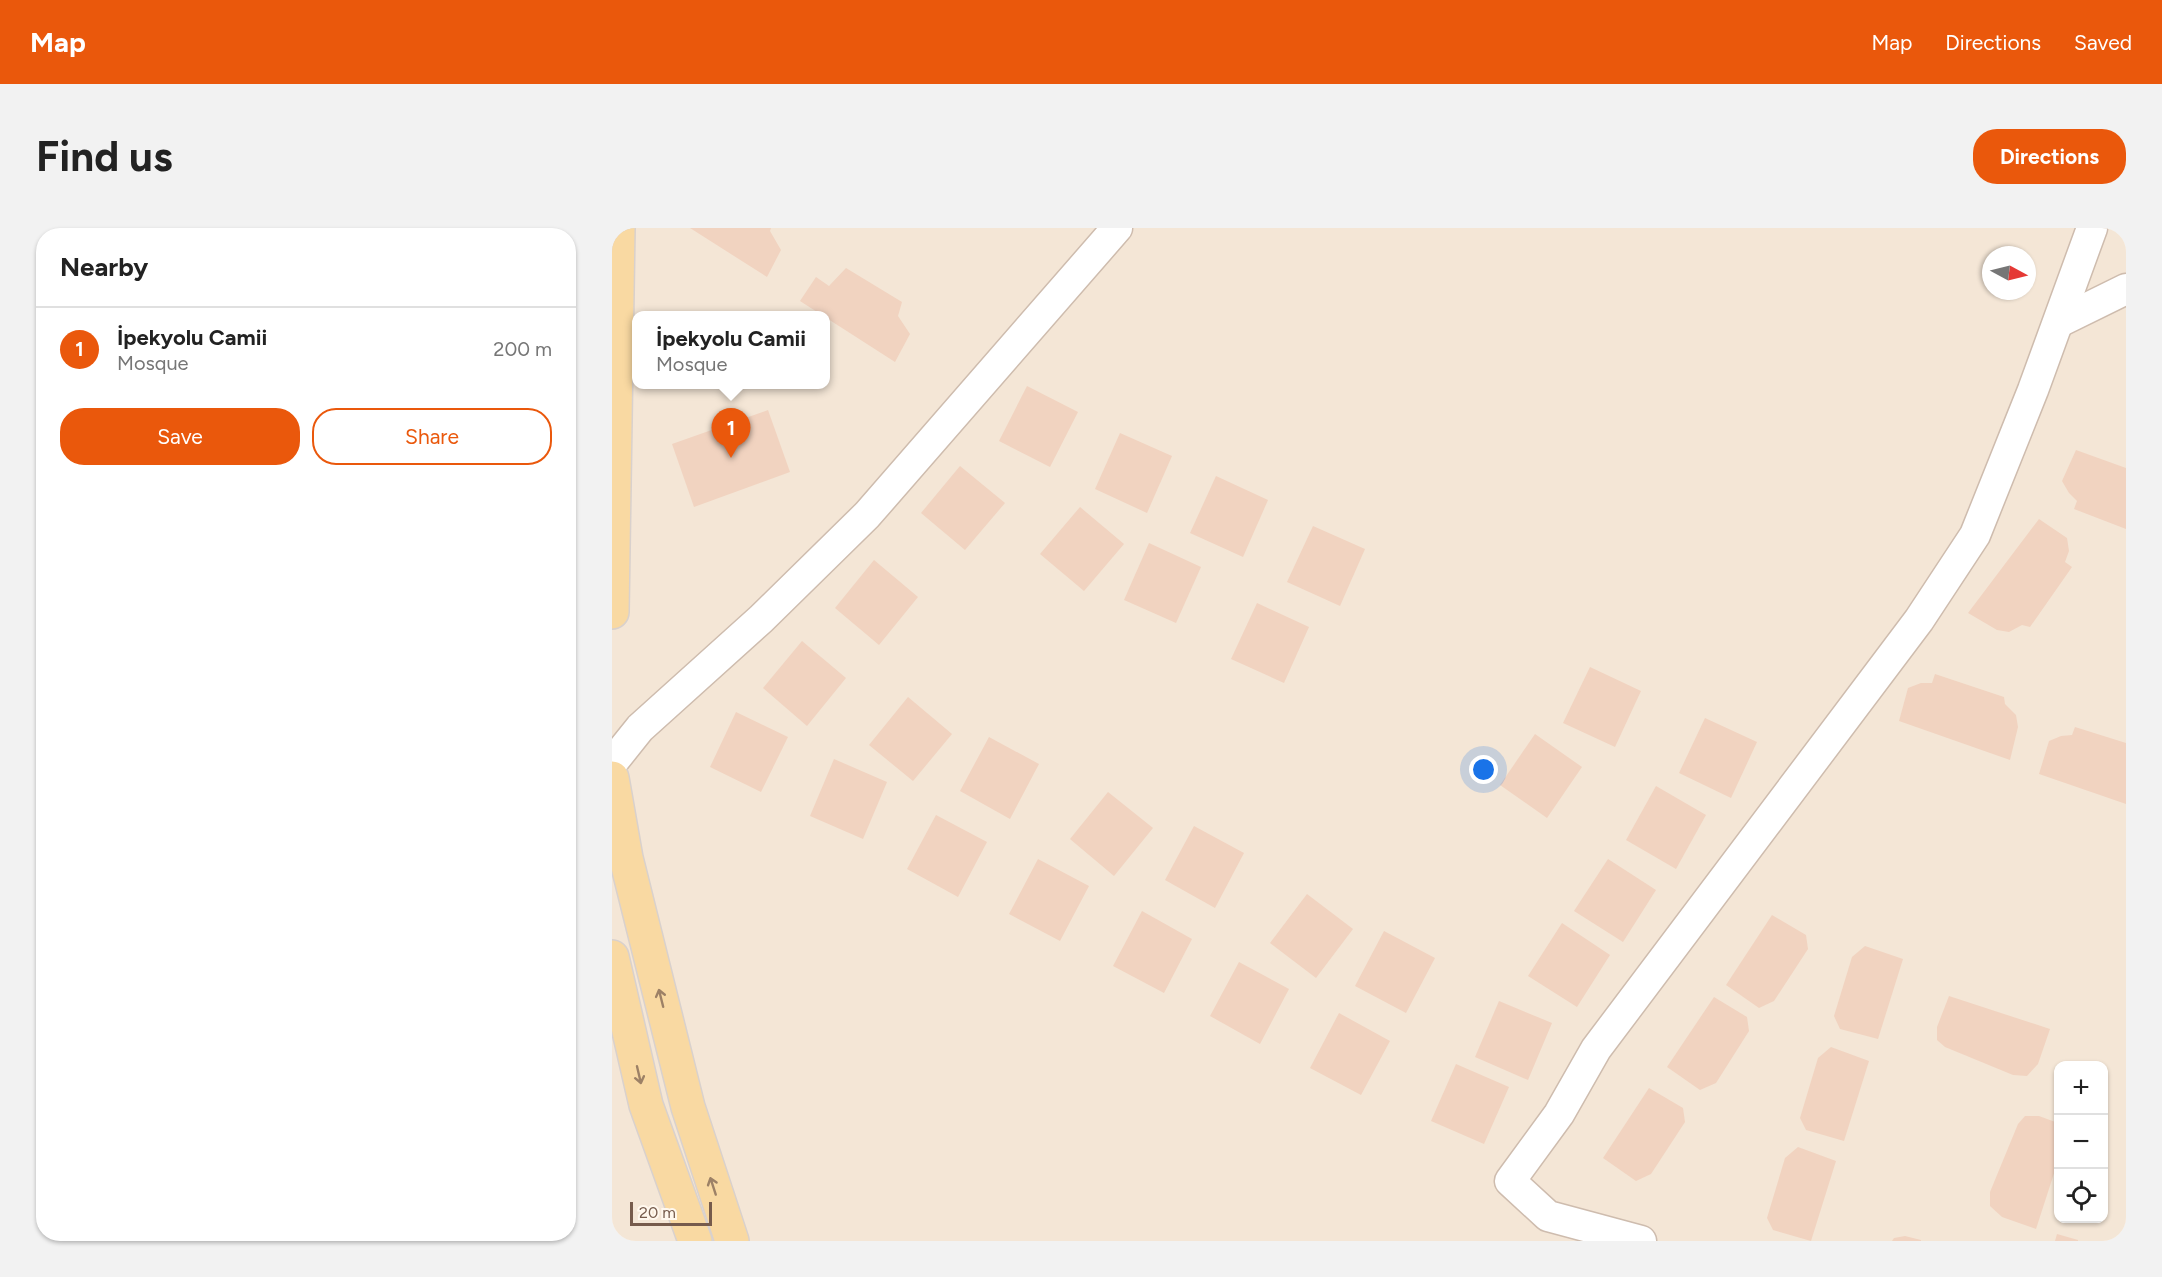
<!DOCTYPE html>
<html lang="en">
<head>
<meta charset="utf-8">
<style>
	body { margin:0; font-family:Figtree,sans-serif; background:#f2f2f2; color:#222 }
	.controls { position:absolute; right:18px; bottom:18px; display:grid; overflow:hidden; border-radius:12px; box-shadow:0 2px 4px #0004 }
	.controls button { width:54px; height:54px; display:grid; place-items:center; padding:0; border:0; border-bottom:2px solid #e0e0e0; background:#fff; color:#222; font:30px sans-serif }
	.compass { position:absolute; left:1370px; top:18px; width:54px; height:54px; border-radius:50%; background:#fff; box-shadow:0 2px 4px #0004; rotate:97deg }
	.scale { position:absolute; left:18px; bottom:15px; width:82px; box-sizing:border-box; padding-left:6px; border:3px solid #765b4c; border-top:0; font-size:16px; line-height:21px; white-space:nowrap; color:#765b4c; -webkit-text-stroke:4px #fff8ee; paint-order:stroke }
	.you { position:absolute; left:872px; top:542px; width:21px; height:21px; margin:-15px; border:4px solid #fff; border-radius:50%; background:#1a73e8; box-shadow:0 0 0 9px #1a73e833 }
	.badge { display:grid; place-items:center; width:39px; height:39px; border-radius:50%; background:#ea580c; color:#fff; font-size:20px; font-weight:700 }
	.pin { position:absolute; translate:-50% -50px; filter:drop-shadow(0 2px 3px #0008) }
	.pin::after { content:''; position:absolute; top:32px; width:21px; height:18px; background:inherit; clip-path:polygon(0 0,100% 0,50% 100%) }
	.popup { position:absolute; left:20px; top:83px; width:198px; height:78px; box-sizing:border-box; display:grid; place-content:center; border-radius:12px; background:#fff; filter:drop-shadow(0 2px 4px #0005); font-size:20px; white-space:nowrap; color:#767676 }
	.popup b { font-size:22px; color:#222 }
	.popup::after { content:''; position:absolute; left:50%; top:100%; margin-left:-12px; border:12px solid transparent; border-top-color:#fff }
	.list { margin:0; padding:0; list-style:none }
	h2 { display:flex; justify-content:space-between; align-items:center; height:78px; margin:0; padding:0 24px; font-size:26px }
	h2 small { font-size:20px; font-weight:400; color:#767676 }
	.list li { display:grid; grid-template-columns:39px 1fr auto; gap:18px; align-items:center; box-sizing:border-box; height:84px; padding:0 24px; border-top:2px solid #e0e0e0 }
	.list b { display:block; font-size:22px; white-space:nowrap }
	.list p { margin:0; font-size:20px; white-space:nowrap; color:#767676 }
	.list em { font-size:20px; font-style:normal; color:#767676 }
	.actions { display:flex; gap:12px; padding:18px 24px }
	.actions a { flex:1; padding:14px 0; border:2px solid #ea580c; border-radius:24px; text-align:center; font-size:21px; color:#ea580c }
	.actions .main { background:#ea580c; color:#fff }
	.icon { flex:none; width:33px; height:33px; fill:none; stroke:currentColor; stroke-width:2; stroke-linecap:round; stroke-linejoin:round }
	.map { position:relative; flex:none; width:1514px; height:1013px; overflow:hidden; border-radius:24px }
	header { display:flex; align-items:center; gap:36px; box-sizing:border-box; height:84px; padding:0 30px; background:#ea580c; color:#fff }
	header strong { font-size:28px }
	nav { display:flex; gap:33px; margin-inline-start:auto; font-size:21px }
	.intro { display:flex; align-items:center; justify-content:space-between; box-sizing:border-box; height:144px; padding:0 36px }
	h1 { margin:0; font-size:42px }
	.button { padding:15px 27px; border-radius:24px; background:#ea580c; color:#fff; font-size:21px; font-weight:700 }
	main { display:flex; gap:36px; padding:0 36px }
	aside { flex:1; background:#fff; border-radius:24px; box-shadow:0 2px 4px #0004 }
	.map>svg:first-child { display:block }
</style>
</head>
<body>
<header>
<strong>Map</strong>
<nav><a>Map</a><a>Directions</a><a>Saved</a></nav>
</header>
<div class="intro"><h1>Find us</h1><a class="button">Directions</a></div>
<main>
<aside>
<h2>Nearby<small></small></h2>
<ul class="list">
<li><span class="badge">1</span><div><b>İpekyolu Camii</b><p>Mosque</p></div><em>200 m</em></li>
</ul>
<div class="actions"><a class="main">Save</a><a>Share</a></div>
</aside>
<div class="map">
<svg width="1514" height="1013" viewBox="0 0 1514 1013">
	<rect width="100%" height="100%" fill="#fcf4e8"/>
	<path fill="#f4e6d6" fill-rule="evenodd" d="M0,0H1514V1013H0ZM1379,27H1415V63H1379ZM24,88H213V156H24ZM1446,838H1492V990H1446Z"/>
	<g fill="#f1d3c0">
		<polygon points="78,0 159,0 158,3 169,22 155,49"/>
		<polygon points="234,40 290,74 286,88 298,106 283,134 188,73 204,49 217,58"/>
		<polygon points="415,158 466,184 438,239 387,213"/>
		<polygon points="156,182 178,244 82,279 60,216"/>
		<polygon points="508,205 560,228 535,285 483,261"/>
		<polygon points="1464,222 1514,240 1514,301 1462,281 1465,273 1457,265 1450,253"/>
		<polygon points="348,238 393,275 353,322 309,285"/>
		<polygon points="604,248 656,272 631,329 578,305"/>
		<polygon points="468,279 512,316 472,363 428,326"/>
		<polygon points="1427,291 1455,310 1457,323 1453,334 1460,339 1418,399 1410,397 1397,404 1385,402 1356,385"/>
		<polygon points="701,298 753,321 728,378 675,354"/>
		<polygon points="537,315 589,339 564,395 512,372"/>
		<polygon points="262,332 306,369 267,417 223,380"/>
		<polygon points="645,375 697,399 672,455 619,431"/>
		<polygon points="190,413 234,450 195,498 151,460"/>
		<polygon points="978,439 1029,463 1003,519 951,495"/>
		<polygon points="1323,446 1392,469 1393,476 1404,487 1406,499 1398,532 1287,493 1296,460 1309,455 1320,455"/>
		<polygon points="296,469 340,506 301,553 257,517"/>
		<polygon points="124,484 176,509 149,564 98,539"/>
		<polygon points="1093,490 1145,514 1119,570 1067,545"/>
		<polygon points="1463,499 1514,515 1514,576 1427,546 1437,513 1449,508 1460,507"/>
		<polygon points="923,506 970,539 935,590 888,557"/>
		<polygon points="377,509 427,536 398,591 348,563"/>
		<polygon points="222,531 275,554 251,611 198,588"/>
		<polygon points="1044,558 1094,587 1064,641 1014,612"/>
		<polygon points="496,564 541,600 502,648 458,611"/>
		<polygon points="324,587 375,614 346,669 295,641"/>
		<polygon points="582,598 632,625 603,680 553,652"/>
		<polygon points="426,631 477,658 448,713 397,686"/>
		<polygon points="996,631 1044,662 1011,714 962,683"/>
		<polygon points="695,666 741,701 704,750 658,715"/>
		<polygon points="530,683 580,711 552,765 501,738"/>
		<polygon points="1160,687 1194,707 1196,721 1162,773 1147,780 1114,757"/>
		<polygon points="950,695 998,727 965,779 916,748"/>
		<polygon points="772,703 823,730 794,785 743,758"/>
		<polygon points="1253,718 1291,731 1266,811 1228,801 1222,788 1240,729"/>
		<polygon points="627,734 677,761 648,816 598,788"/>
		<polygon points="1337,768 1438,801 1426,836 1415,848 1401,847 1333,819 1325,812 1325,799"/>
		<polygon points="1102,769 1135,789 1137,803 1104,855 1088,862 1055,839"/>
		<polygon points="887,773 940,795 916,852 863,829"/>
		<polygon points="727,785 778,813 749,867 698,840"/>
		<polygon points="1219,819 1257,833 1232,913 1194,902 1188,890 1206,830"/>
		<polygon points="844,836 897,859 872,916 819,893"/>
		<polygon points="1037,860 1071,880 1073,894 1039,946 1024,953 991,930"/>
		<polygon points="1413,888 1427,888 1446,895 1446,933 1424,1001 1390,989 1378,978 1378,964 1406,896"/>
		<polygon points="1186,919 1224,933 1199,1013 1161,1002 1155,990 1173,930"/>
		<polygon points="1445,1006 1466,1012 1466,1013 1443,1013"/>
		<polygon points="1293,1008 1309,1012 1309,1013 1280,1013 1282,1010"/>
	</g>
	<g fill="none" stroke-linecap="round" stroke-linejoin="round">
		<g stroke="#cebcae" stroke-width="33">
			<g id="minor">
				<polyline points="1447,94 1514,61"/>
				<polyline points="0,535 28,500 149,391 255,287 505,0"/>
				<polyline points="1029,1013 936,988 898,953 947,886 984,821 1307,392 1363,307 1421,162 1480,0"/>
			</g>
		</g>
		<g stroke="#d9d1cd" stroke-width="36">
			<g id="major">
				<polyline points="0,384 6,0"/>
				<polyline points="0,550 14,630 76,879 120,1013"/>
				<polyline points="0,729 34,877 83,1013"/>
			</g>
		</g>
		<use href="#minor" stroke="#fff" stroke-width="30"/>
		<use href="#major" stroke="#f9d9a2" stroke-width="33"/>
	</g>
	<defs><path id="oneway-shaft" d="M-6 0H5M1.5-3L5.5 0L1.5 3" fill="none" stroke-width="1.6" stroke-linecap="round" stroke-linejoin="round" transform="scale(1.5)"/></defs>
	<g stroke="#9d8166">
		<use href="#oneway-shaft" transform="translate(49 770) rotate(-104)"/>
		<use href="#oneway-shaft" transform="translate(27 847) rotate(77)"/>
		<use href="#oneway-shaft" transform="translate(101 958) rotate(-108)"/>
	</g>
</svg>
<div class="controls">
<button>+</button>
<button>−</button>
<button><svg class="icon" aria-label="locate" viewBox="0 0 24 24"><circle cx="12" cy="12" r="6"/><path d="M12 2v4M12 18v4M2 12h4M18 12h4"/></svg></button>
</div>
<svg class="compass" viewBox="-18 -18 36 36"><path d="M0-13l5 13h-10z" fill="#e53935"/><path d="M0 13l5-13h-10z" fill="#767676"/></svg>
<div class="scale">20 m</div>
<div class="you"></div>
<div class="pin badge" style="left:119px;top:230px">1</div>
<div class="popup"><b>İpekyolu Camii</b>Mosque</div>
</div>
</main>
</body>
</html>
